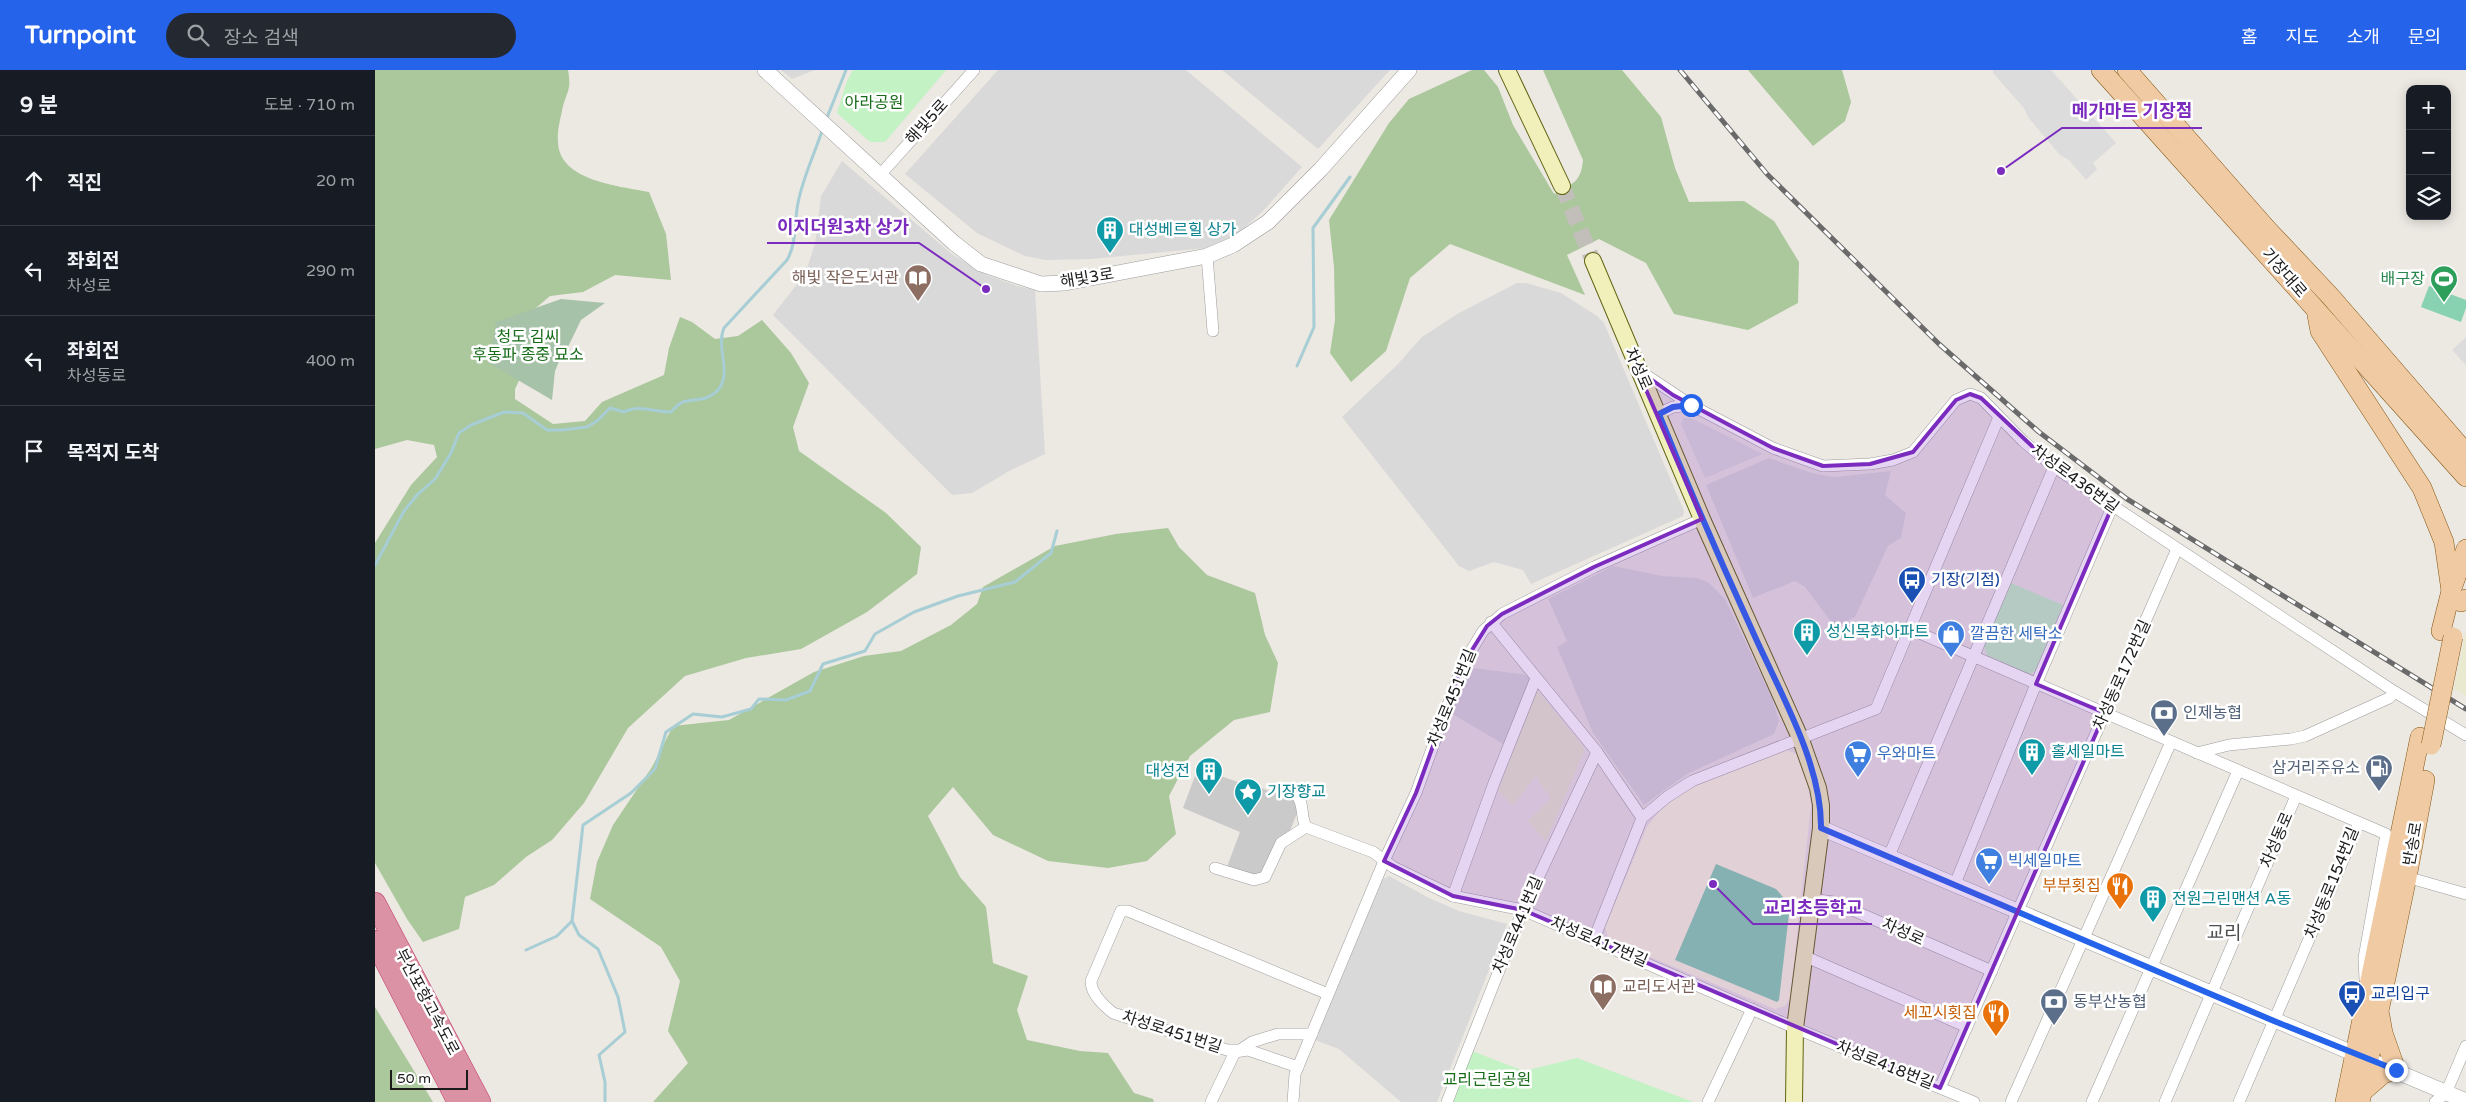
<!DOCTYPE html>
<html lang="ko">
<head>
<meta charset="utf-8">
<style>
	body { margin:0; font-family:"Varela Round","Noto Sans KR",sans-serif; background:#242831; color:#f1f3f6 }
	.controls { position:absolute; right:15px; top:15px; display:grid; overflow:hidden; border-radius:10px; box-shadow:0 2px 12px #0003 }
	.controls button { width:45px; height:45px; display:grid; place-items:center; padding:0; border:0; border-bottom:1px solid #363941; background:#171b24; color:#f1f3f6; font:25px sans-serif }
	.scale { position:absolute; left:15px; bottom:12px; width:78px; box-sizing:border-box; padding-left:5px; border:2px solid #1c1c1c; border-top:0; font-size:14px; line-height:18px; white-space:nowrap; color:#1c1c1c; -webkit-text-stroke:4px #fff; paint-order:stroke }
	.stop { position:absolute; width:15px; height:15px; margin:-11px; border:4px solid #2563eb; border-radius:50%; background:#fff }
	.stop.end { background:#2563eb; border-color:#fff; box-shadow:0 1px 5px #0008 }
	.list { margin:0; padding:0; list-style:none }
	h2 { display:flex; justify-content:space-between; align-items:center; height:65px; margin:0; padding:0 20px; font-size:21px }
	h2 small { font-size:16px; font-weight:400; color:#9ea1a6 }
	.list li { display:grid; grid-template-columns:32px 1fr auto; gap:15px; align-items:center; box-sizing:border-box; height:90px; padding:0 20px; border-top:1px solid #363941 }
	.list b { display:block; font-size:19px; white-space:nowrap }
	.list p { margin:0; font-size:16px; white-space:nowrap; color:#9ea1a6 }
	.list em { font-size:16px; font-style:normal; color:#9ea1a6 }
	.icon { flex:none; width:28px; height:28px; fill:none; stroke:currentColor; stroke-width:2; stroke-linecap:round; stroke-linejoin:round }
	.map { position:relative; flex:none; width:2091px; height:1032px; overflow:hidden }
	header { display:flex; align-items:center; gap:30px; box-sizing:border-box; height:70px; padding:0 25px; background:#2563eb; color:#fff }
	header strong { font-size:24px }
	nav { display:flex; gap:28px; margin-inline-start:auto; font-size:18px }
	.search { width:350px; height:45px; background:#242831; display:flex; align-items:center; gap:12px; box-sizing:border-box; padding:0 18px; border-radius:28px; color:#9ea1a6; font-size:19px }
	main { display:flex }
	aside { flex:1; background:#171b24 }
	.map>svg:first-child { display:block }
</style>
</head>
<body>
<header>
<strong>Turnpoint</strong>
<div class="search"><svg class="icon" aria-label="search" viewBox="0 0 24 24"><circle cx="10" cy="10" r="6"/><path d="M15 15l6 6"/></svg>장소 검색</div>
<nav><a>홈</a><a>지도</a><a>소개</a><a>문의</a></nav>
</header>
<main>
<aside>
<h2>9 분<small>도보 · 710 m</small></h2>
<ul class="list">
<li><svg class="icon" aria-label="ahead" viewBox="0 0 24 24"><path d="M12 20V5M6 11l6-6 6 6"/></svg><div><b>직진</b></div><em>20 m</em></li>
<li><svg class="icon" aria-label="left" viewBox="0 0 24 24"><path d="M17 20v-9H6M10 6l-5 5 5 5"/></svg><div><b>좌회전</b><p>차성로</p></div><em>290 m</em></li>
<li><svg class="icon" aria-label="left" viewBox="0 0 24 24"><path d="M17 20v-9H6M10 6l-5 5 5 5"/></svg><div><b>좌회전</b><p>차성동로</p></div><em>400 m</em></li>
<li><svg class="icon" aria-label="arrive" viewBox="0 0 24 24"><path d="M6 21V4h12l-3 4 3 4H6"/></svg><div><b>목적지 도착</b></div></li>
</ul>
</aside>
<div class="map">
<svg width="2091" height="1032" viewBox="0 0 2091 1032">
	<rect width="100%" height="100%" fill="#ece8e2"/>
	<g fill="#dad9d9">
		<polygon points="406,0 440,0 417,9"/>
		<polygon points="623,0 811,0 927,97 888,141 860,166 831,178 716,189 671,190 650,186 602,163 530,104"/>
		<polygon points="847,0 1015,0 943,79"/>
		<polygon points="467,91 578,185 612,205 642,216 660,220 670,384 636,400 597,423 577,425 398,245 430,204 440,174 446,126"/>
		<polygon points="1142,213 1151,213 1186,223 1222,246 1229,253 1309,441 1308,446 1156,514 1148,500 1119,492 1094,501 1084,496 967,347 1022,295 1047,267 1084,243"/>
		<polygon points="1394,388 1437,403 1459,407 1516,401 1510,425 1531,443 1526,468 1513,476 1480,547 1460,557 1430,517 1420,511 1378,528 1331,415"/>
		<polygon points="1238,496 1288,506 1322,508 1333,512 1350,529 1397,628 1404,651 1399,664 1312,704 1269,735 1218,663 1182,577 1192,571 1173,529"/>
		<polygon points="1092,597 1152,605 1157,610 1128,674 1074,642"/>
		<polygon points="1014,806 1054,828 1084,841 1132,854 1062,1032 1026,1032 964,979 940,970 1008,809"/>
	</g>
	<polygon fill="#fbf9dd" points="1410,679 1423,685 1432,709 1436,735 1415,929 1410,936 1400,939 1234,870 1230,857 1272,757 1292,731 1315,717"/>
	<polygon fill="#cacaca" points="823,698 874,716 877,714 894,721 896,716 912,723 923,731 925,736 914,763 887,804 879,806 852,797 865,762 808,738"/>
	<g fill="#e9e9cf">
		<polygon points="2091,560 2091,626 2079,619"/>
		<polygon points="1162,620 1209,678 1209,681 1171,771 1153,751 1175,729 1173,722 1170,721 1161,706 1138,736 1123,721"/>
	</g>
	<g fill="#abc79c">
		<path d="M0,0H193C197,22 191,21 187,41C185,50 182,62 183,72C184,111 244,116 274,122L291,164L296,210L240,205L208,222L175,226L155,243L148,302L140,319V329L178,354L210,351L227,332L289,305L294,278L305,247L317,252L340,269L363,266L387,250L416,283L434,313L418,357L424,381L511,443L546,477L542,504L492,542L426,579L371,588L310,606L253,658L209,733L177,770L151,787L119,815L90,827L84,859L48,872L32,849L0,793V473L36,415L62,387L59,375L32,370L0,379Z"/>
		<path d="M1097,0H1109L1123,17L1138,55L1179,124C1198,114 1206,112 1208,90L1168,0H1247L1286,47L1300,98L1314,132L1369,131L1399,151L1424,192L1423,233L1373,260L1299,244L1271,193L1224,169L1192,185L1210,225L1075,174L1035,208L1011,281L976,312L955,283L960,250L959,197L954,150L1014,53L1034,29Z"/>
		<polygon points="1373,0 1467,0 1476,32 1470,51 1438,76"/>
		<polygon points="793,458 804,477 832,505 880,523 890,565 903,593 895,642 859,650 815,686 794,726 801,764 772,791 733,798 673,791 618,765 578,717 553,746 585,807 611,837 618,893 653,906 642,940 652,970 705,981 733,983 759,1023 778,1029 779,1032 278,1032 313,993 293,961 305,911 286,877 215,829 222,792 238,755 277,697 298,656 354,650 439,602 489,586 526,581 576,555 602,534 608,517 680,476 741,464"/>
		<polygon points="0,937 58,1032 0,1032"/>
	</g>
	<polygon fill="#a6c2a9" points="186,229 230,233 206,250 191,281 188,282 180,301 177,330 114,293 121,252"/>
	<g fill="#c3f2c4">
		<polygon points="478,0 571,0 510,72 495,72 462,43 472,11"/>
		<polygon points="1636,513 1688,535 1660,601 1654,604 1612,585 1609,576"/>
		<polygon points="1097,981 1149,1001 1202,988 1318,1032 1078,1032"/>
	</g>
	<g fill="#89d2b1">
		<polygon points="2054,216 2091,230 2091,238 2086,252 2046,237"/>
		<polygon points="1341,794 1401,819 1415,835 1404,930 1402,932 1300,890"/>
	</g>
	<g fill="#dcdcdc">
		<polygon points="1618,0 1676,0 1741,73 1718,93 1722,99 1711,110 1694,90 1685,85 1653,47 1649,38 1618,3"/>
		<polygon points="2091,267 2091,295 2077,280"/>
		<polygon points="1308,348 1316,348 1388,384 1330,408 1306,354"/>
	</g>
	<g fill="none" stroke-linecap="round" stroke-linejoin="round">
		<g stroke="#a7cdd5" stroke-width="3">
			<polyline points="451,50 471,0"/>
			<polyline points="922,296 939,257 938,158 975,107"/>
			<path d="M0,495L29,441L42,425L60,409L76,383L84,363L96,355L129,342L148,343L172,360H187L212,357L222,351L235,338L249,342C264,334 279,342 296,342C299,339 304,333 308,332C321,328 330,332 341,322C359,306 340,278 349,258L412,190C422,173 419,152 423,133C428,107 440,83 448,58"/>
			<polyline points="197,851 204,865 223,879 243,927 250,962 224,985 230,1012 230,1032"/>
			<polyline points="151,880 182,866 197,851 208,755 256,723 280,699 291,662 318,644 347,647 376,639 384,629 411,630 435,621 448,594 490,581 500,564 539,542 583,526 640,512 676,483 682,461"/>
		</g>
		<polyline stroke="#c2bfba" stroke-width="16" stroke-dasharray="16 8" stroke-linecap="butt" points="1187,116 1218,191"/>
		<g stroke="#9d9d9d" stroke-width="12">
			<g id="minor">
				<polyline points="505,105 599,0"/>
				<polyline points="832,186 838,261"/>
				<polyline points="1265,301 1316,335"/>
				<polyline points="1283,344 1298,337 1316,335 1398,378 1448,396 1495,394 1518,390 1538,382 1581,330 1595,324 1606,328 1648,371 1679,397 2020,622 2091,665"/>
				<polyline points="1116,552 1222,682 1267,748"/>
				<polyline points="1535,559 2011,764 1989,888 1990,910"/>
				<polyline points="1822,683 1854,675 1916,669 1930,666 2014,628 2020,622"/>
				<path d="M921,724C930,735 925,745 931,757"/>
				<polyline points="931,757 998,782 1018,797 1078,826 1148,840 1420,958 1599,1032"/>
				<polyline points="1514,786 1679,397"/>
				<polyline points="840,798 879,810 890,807 906,773 931,757"/>
				<polyline points="2028,806 2091,824"/>
				<polyline points="1580,814 1661,614 1737,437"/>
				<polyline points="1078,826 1119,713 1161,608"/>
				<polyline points="1436,829 1459,832 1617,901"/>
				<polyline points="1219,869 1267,748 1292,727 1317,711 1501,639 1624,347"/>
				<polyline points="1429,886 1592,957"/>
				<path d="M937,964H903L877,972L865,980H852L738,943C728,935 716,924 716,911L746,841H753L953,924"/>
				<polyline points="1565,1018 1802,479"/>
				<polyline points="836,1032 860,982 873,980 923,997"/>
				<polyline points="918,1032 920,1004 1009,791 1041,723 1087,596 1108,561 1127,544 1219,497 1327,449"/>
				<polyline points="1072,1032 1148,840 1222,682"/>
				<polyline points="1333,1032 1377,939"/>
				<polyline points="1636,1032 1796,672"/>
				<polyline points="1717,1032 1863,701"/>
				<polyline points="1790,1032 1921,726"/>
				<polyline points="1864,1032 1984,753"/>
				<polyline points="2060,1032 2071,1023 2091,976"/>
			</g>
		</g>
		<g stroke="#9d9d9d" stroke-width="16">
			<g id="tertiary">
				<polyline points="390,0 579,173 606,194 666,214 690,213 832,186 858,175 893,152 946,99 1034,0"/>
				<polyline points="1446,758 2091,1031"/>
			</g>
		</g>
		<g stroke="#616411" stroke-width="18">
			<g id="secondary">
				<polyline points="1132,0 1187,116"/>
				<polyline points="1218,191 1327,449 1426,670 1443,718 1446,735 1446,758 1420,958 1419,1032"/>
			</g>
		</g>
		<g stroke="#825611" stroke-width="20">
			<g id="primary">
				<polyline points="1726,0 2091,407"/>
				<polyline points="1752,0 1892,159 1956,227 2091,383"/>
				<polyline points="1942,245 1945,261 2047,418 2069,472 2076,521"/>
				<polyline points="2086,532 2091,529"/>
				<polyline points="2066,561 2076,521 2091,479"/>
				<polyline points="1986,1023 2008,1004 2021,1000 2008,963 2005,946"/>
				<polyline points="1970,1032 2045,667"/>
				<polyline points="1985,1032 2032,807 2050,710"/>
			</g>
		</g>
		<g stroke="#c23870" stroke-width="22">
			<g id="motorway">
				<polyline points="0,833 105,1032"/>
				<polyline points="0,871 83,1032"/>
			</g>
		</g>
		<use href="#minor" stroke="#fff" stroke-width="11"/>
		<use href="#tertiary" stroke="#fff" stroke-width="15"/>
		<use href="#secondary" stroke="#f1f0bb" stroke-width="16"/>
		<use href="#primary" stroke="#f0caa3" stroke-width="19"/>
		<use href="#motorway" stroke="#db92a4" stroke-width="21"/>
		<g stroke="#6a6a6a" stroke-width="5">
			<polyline id="rail" points="1305,0 1392,104 1564,274 1664,362 1752,429 2091,639"/>
		</g>
		<use href="#rail" stroke="#fff" stroke-width="3" stroke-dasharray="9" stroke-linecap="butt"/>
		<g stroke="#825611" stroke-width="20" stroke-linecap="butt">
			<polyline id="primary-bridge" points="2056,675 2078,567"/>
		</g>
		<use href="#primary-bridge" stroke="#f0caa3" stroke-width="19"/>
	</g>
	<g fill="none" stroke-linecap="round" stroke-linejoin="round">
		<path stroke="#2563eb" stroke-width="6" d="M1316,335L1298,337L1284,344C1313,416 1344,488 1377,560C1403,619 1447,693 1446,758L1899,951L2021,1000"/>
	</g>
	<path fill="#7b2cbf" fill-opacity="0.2" stroke="#7b2cbf" stroke-width="4" stroke-linejoin="round" d="M1262,299L1298,325L1358,357L1398,378L1448,396L1495,394L1538,382L1581,330L1595,324L1606,328L1679,397L1737,437L1661,614L1730,643L1565,1018L1148,840L1078,826L1009,791L1041,723L1087,596L1112,556L1127,544L1219,497L1327,449Z"/>
	<defs>
		<g id="building-pin" transform="scale(1.4375)"><path d="M0 17L-7.5 6A9.5 9.5 0 1 1 7.5 6Z" fill="#0f9aa8" stroke="#fff"/><path d="M-4-6H4V6H1V3H-1V6H-4ZM-2.5-4.3h1.7v1.8h-1.7ZM.8-4.3h1.7v1.8H.8ZM-2.5-1h1.7V.8h-1.7ZM.8-1h1.7V.8H.8Z" fill="#fff"/></g>
		<g id="library-pin" transform="scale(1.4375)"><path d="M0 17L-7.5 6A9.5 9.5 0 1 1 7.5 6Z" fill="#8d6e63" stroke="#fff"/><path d="M-6-4Q-3-5.5-.7-3.5V5Q-3 3-6 4ZM6-4Q3-5.5 .7-3.5V5Q3 3 6 4Z" fill="#fff"/></g>
		<g id="stadium-pin" transform="scale(1.4375)"><path d="M0 17L-7.5 6A9.5 9.5 0 1 1 7.5 6Z" fill="#2e9e5b" stroke="#fff"/><path d="M0-5a6.5 5 0 1 0 0 10a6.5 5 0 1 0 0-10ZM-3.5-1.8h7v3.6h-7Z" fill="#fff"/></g>
		<g id="bus-pin" transform="scale(1.4375)"><path d="M0 17L-7.5 6A9.5 9.5 0 1 1 7.5 6Z" fill="#1a4fb4" stroke="#fff"/><path d="M-5-6H5V4H4V6H2V4H-2V6H-4V4H-5ZM-3.5-4V0h7V-4ZM-3.5 1.2v1.5H-2V1.2ZM2 1.2v1.5H3.5V1.2Z" fill="#fff"/></g>
		<g id="shop-pin" transform="scale(1.4375)"><path d="M0 17L-7.5 6A9.5 9.5 0 1 1 7.5 6Z" fill="#3f7fe0" stroke="#fff"/><path d="M-5-2.5h2.3a2.7 3.5 0 0 1 5.4 0H5L5.5 6h-11ZM-1.5-2.5h3a1.5 2.3 0 0 0-3 0Z" fill="#fff"/></g>
		<g id="bank-pin" transform="scale(1.4375)"><path d="M0 17L-7.5 6A9.5 9.5 0 1 1 7.5 6Z" fill="#5c6f8a" stroke="#fff"/><path d="M-6-4H6V4H-6ZM0-2.3a2.3 2.3 0 1 0 0 4.6a2.3 2.3 0 1 0 0-4.6Z" fill="#fff"/></g>
		<g id="supermarket-pin" transform="scale(1.4375)"><path d="M0 17L-7.5 6A9.5 9.5 0 1 1 7.5 6Z" fill="#3f7fe0" stroke="#fff"/><path d="M-6-5.5h2.5l.6 2H6L4.5 2H-2.5L-4.4-4H-6ZM-1.5 3.2a1.3 1.3 0 1 0 .1 0ZM3 3.2a1.3 1.3 0 1 0 .1 0Z" fill="#fff"/></g>
		<g id="fuel-pin" transform="scale(1.4375)"><path d="M0 17L-7.5 6A9.5 9.5 0 1 1 7.5 6Z" fill="#5c6f8a" stroke="#fff"/><path d="M-5.5-6h7V0h2V4h1.3V-2.5L3-4.5l.8-.8L6-3V5H2.5V1h-1V6h-7ZM-4.2-4.7v3.2H.2V-4.7Z" fill="#fff"/></g>
		<g id="sight-pin" transform="scale(1.4375)"><path d="M0 17L-7.5 6A9.5 9.5 0 1 1 7.5 6Z" fill="#0f9aa8" stroke="#fff"/><path d="M0-6L1.8-2.2L6-1.7L2.9 1.2L3.7 5.4L0 3.3L-3.7 5.4L-2.9 1.2L-6-1.7L-1.8-2.2Z" fill="#fff"/></g>
		<g id="restaurant-pin" transform="scale(1.4375)"><path d="M0 17L-7.5 6A9.5 9.5 0 1 1 7.5 6Z" fill="#e8710a" stroke="#fff"/><path d="M-5-6h1v4h1v-4h1v4h1v-4h1v5L-1.5 .5V6h-2V.5L-5-1ZM5-6V6H3V1.5H1.5Q1.5-4 5-6Z" fill="#fff"/></g>
	</defs>
	<g fill-rule="evenodd">
		<use href="#building-pin" x="735" y="160"/>
		<use href="#library-pin" x="543" y="208"/>
		<use href="#stadium-pin" x="2069" y="209"/>
		<use href="#bus-pin" x="1537" y="510"/>
		<use href="#building-pin" x="1432" y="562"/>
		<use href="#shop-pin" x="1576" y="564"/>
		<use href="#bank-pin" x="1789" y="643"/>
		<use href="#building-pin" x="1657" y="682"/>
		<use href="#supermarket-pin" x="1483" y="684"/>
		<use href="#fuel-pin" x="2004" y="698"/>
		<use href="#building-pin" x="834" y="701"/>
		<use href="#sight-pin" x="873" y="722"/>
		<use href="#supermarket-pin" x="1614" y="791"/>
		<use href="#restaurant-pin" x="1745" y="816"/>
		<use href="#building-pin" x="1778" y="829"/>
		<use href="#library-pin" x="1228" y="917"/>
		<use href="#bus-pin" x="1977" y="924"/>
		<use href="#bank-pin" x="1679" y="932"/>
		<use href="#restaurant-pin" x="1621" y="943"/>
	</g>
	<g text-anchor="middle" dominant-baseline="central" stroke-width="5" stroke-linejoin="round" paint-order="stroke">
		<g font-size="16" fill="#176c19" stroke="#fff">
			<text x="499" y="33">아라공원</text>
			<text x="153" y="267">청도 김씨<tspan x="153" dy="18">후동파 종중 묘소</tspan></text>
			<text x="1112" y="1010">교리근린공원</text>
		</g>
		<g font-size="16" fill="#1c1c1c" stroke="#fff">
			<text transform="translate(552 52) rotate(-48)">해빛5로</text>
			<text transform="translate(1909 203) rotate(49)">기장대로</text>
			<text transform="translate(712 208) rotate(-9)">해빛3로</text>
			<text transform="translate(1263 299) rotate(66)">차성로</text>
			<text transform="translate(1700 409) rotate(36)">차성로436번길</text>
			<text transform="translate(1747 605) rotate(-66)">차성동로172번길</text>
			<text transform="translate(1077 628) rotate(-68)">차성로451번길</text>
			<text transform="translate(1902 770) rotate(-67)">차성동로</text>
			<text transform="translate(2038 774) rotate(-80)">반송로</text>
			<text transform="translate(1957 813) rotate(-68)">차성동로154번길</text>
			<text transform="translate(1143 855) rotate(-67)">차성로441번길</text>
			<text transform="translate(1528 862) rotate(24)">차성로</text>
			<text transform="translate(1224 872) rotate(23)">차성로417번길</text>
			<text transform="translate(52 932) rotate(62)">부산포항고속도로</text>
			<text transform="translate(797 962) rotate(18)">차성로451번길</text>
			<text transform="translate(1510 995) rotate(22)">차성로418번길</text>
		</g>
		<g font-size="16" fill="#0d838f" stroke="#fff" text-anchor="start">
			<text x="754" y="160">대성베르힐 상가</text>
			<text x="1451" y="562">성신목화아파트</text>
			<text x="1676" y="682">홀세일마트</text>
			<text x="815" y="701" text-anchor="end">대성전</text>
			<text x="892" y="722">기장향교</text>
			<text x="1797" y="829">전원그린맨션 A동</text>
		</g>
		<g font-size="16" fill="#785e54" stroke="#fff" text-anchor="end">
			<text x="524" y="208">해빛 작은도서관</text>
			<text x="1247" y="917" text-anchor="start">교리도서관</text>
		</g>
		<g font-size="16" fill="#27864d" stroke="#fff" text-anchor="end">
			<text x="2050" y="209">배구장</text>
		</g>
		<g font-size="16" fill="#164399" stroke="#fff" text-anchor="start">
			<text x="1556" y="510">기장(기점)</text>
			<text x="1996" y="924">교리입구</text>
		</g>
		<g font-size="16" fill="#366cbe" stroke="#fff" text-anchor="start">
			<text x="1595" y="564">깔끔한 세탁소</text>
			<text x="1502" y="684">우와마트</text>
			<text x="1633" y="791">빅세일마트</text>
		</g>
		<g font-size="16" fill="#4e5e75" stroke="#fff" text-anchor="start">
			<text x="1808" y="643">인제농협</text>
			<text x="1985" y="698" text-anchor="end">삼거리주유소</text>
			<text x="1698" y="932">동부산농협</text>
		</g>
		<g font-size="16" fill="#c56008" stroke="#fff" text-anchor="end">
			<text x="1726" y="816">부부횟집</text>
			<text x="1602" y="943">세꼬시횟집</text>
		</g>
		<g font-size="19" fill="#4f4f4f" stroke="#fff">
			<text x="1849" y="863">교리</text>
		</g>
	</g>
	<path fill="none" stroke="#7b2cbf" stroke-width="2" d="M1626 101L1687 58H1827M611 219L544 173H392M1338 814L1378 854H1497"/>
	<g fill="#7b2cbf" stroke="#fff" stroke-width="2">
		<circle cx="1626" cy="101" r="5"/>
		<circle cx="611" cy="219" r="5"/>
		<circle cx="1338" cy="814" r="5"/>
	</g>
	<g font-size="18" text-anchor="middle" font-weight="bold" fill="#7b2cbf" stroke="#fff" stroke-width="5" stroke-linejoin="round" paint-order="stroke">
		<text x="1757" y="47">메가마트 기장점</text>
		<text x="468" y="163">이지더원3차 상가</text>
		<text x="1438" y="844">교리초등학교</text>
	</g>
</svg>
<div class="controls">
<button>+</button>
<button>−</button>
<button><svg class="icon" aria-label="layers" viewBox="0 0 24 24"><path d="M12 4l9 5-9 5-9-5zM3 14l9 5 9-5"/></svg></button>
</div>
<div class="scale">50 m</div>
<div class="stop" style="left:1316px;top:335px"></div>
<div class="stop end" style="left:2021px;top:1000px"></div>
</div>
</main>
</body>
</html>
